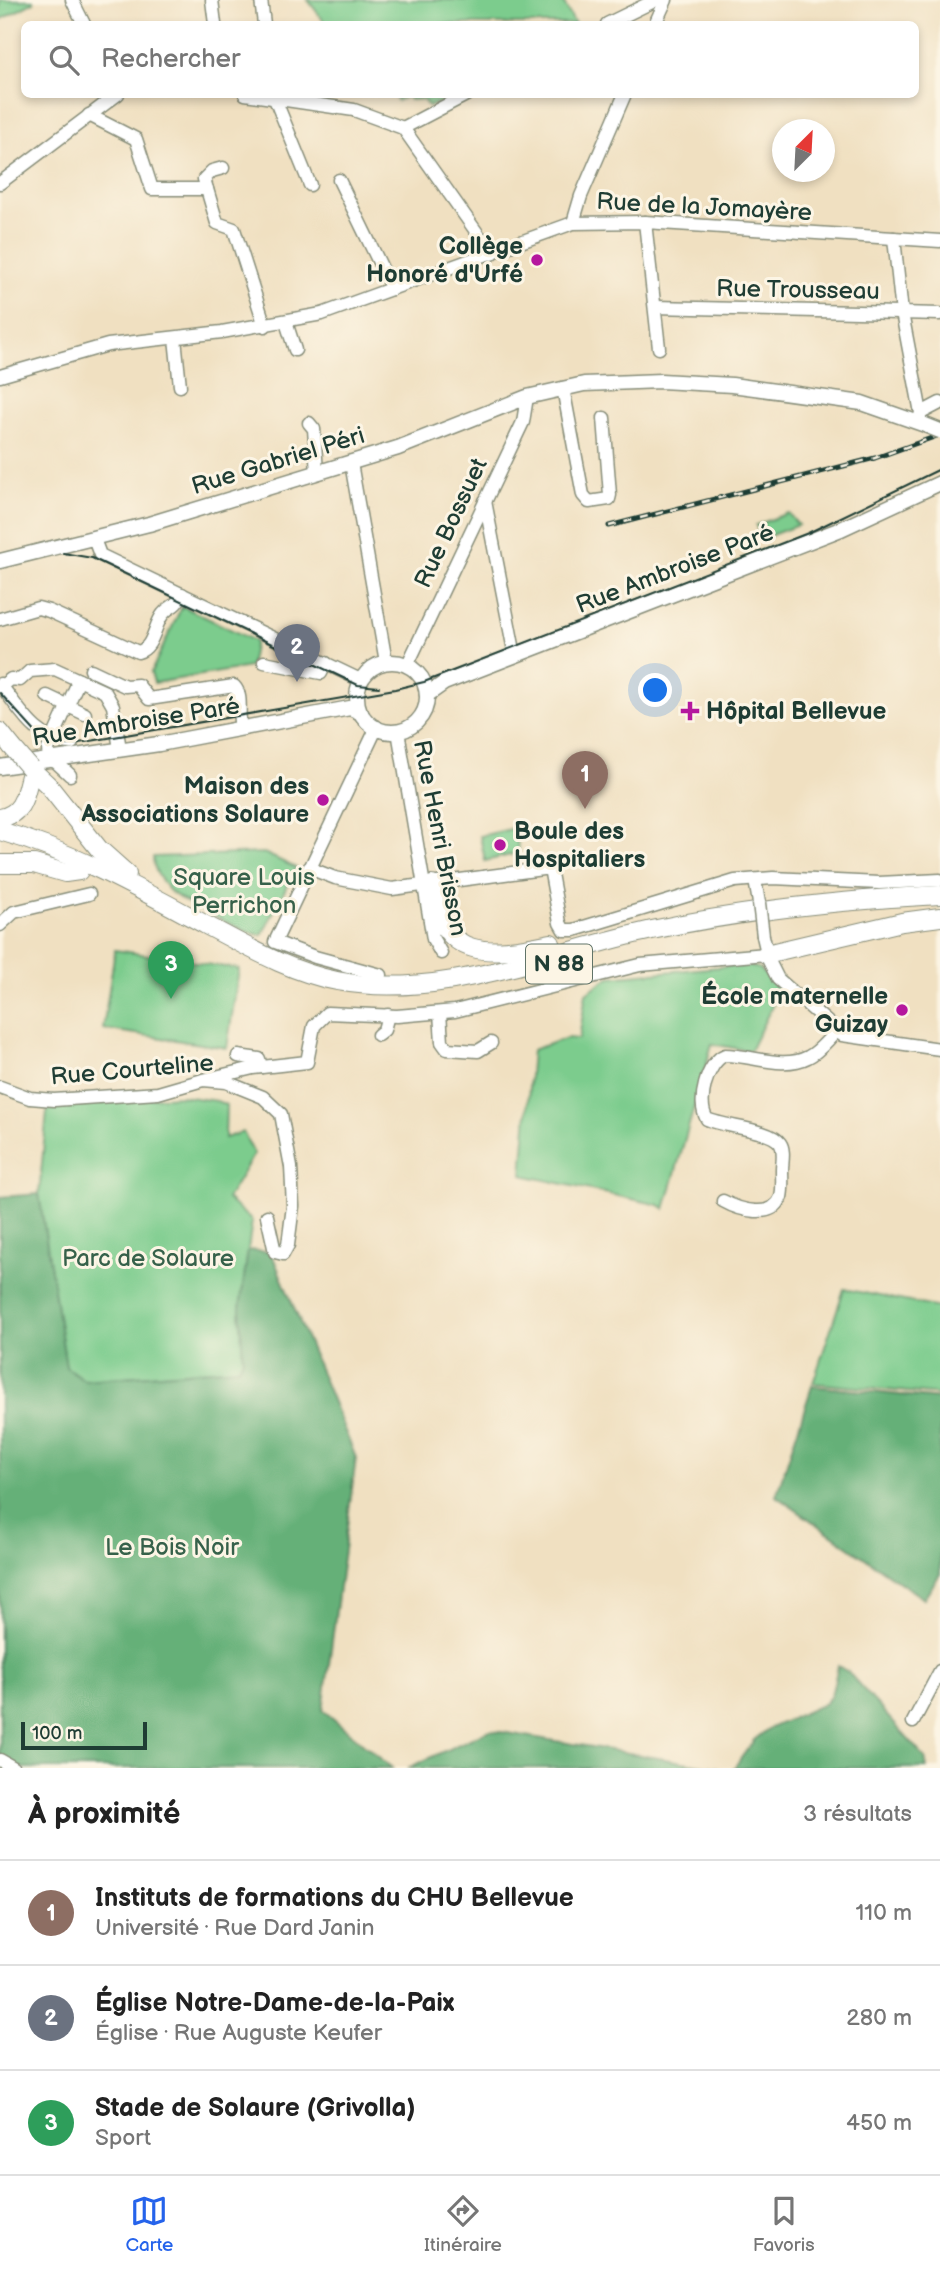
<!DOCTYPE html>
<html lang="fr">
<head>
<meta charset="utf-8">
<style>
	body { margin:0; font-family:"Balsamiq Sans",sans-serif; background:#f2f2f2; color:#222 }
	.compass { position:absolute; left:772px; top:119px; width:63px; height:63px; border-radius:50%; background:#fff; box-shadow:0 4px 10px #0003; rotate:24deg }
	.scale { position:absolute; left:21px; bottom:18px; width:126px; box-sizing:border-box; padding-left:7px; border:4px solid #1f3d34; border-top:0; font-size:19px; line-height:24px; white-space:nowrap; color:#1f3d34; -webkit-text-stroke:5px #fcf5e5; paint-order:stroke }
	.you { position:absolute; left:656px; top:691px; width:24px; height:24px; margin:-18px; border:5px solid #fff; border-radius:50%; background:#1a73e8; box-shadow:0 0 0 10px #1a73e833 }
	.badge { display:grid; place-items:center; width:46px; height:46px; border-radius:50%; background:#2563eb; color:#fff; font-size:23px; font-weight:700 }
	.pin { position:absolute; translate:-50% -58px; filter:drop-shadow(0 2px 4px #0008) }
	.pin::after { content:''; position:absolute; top:37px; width:24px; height:21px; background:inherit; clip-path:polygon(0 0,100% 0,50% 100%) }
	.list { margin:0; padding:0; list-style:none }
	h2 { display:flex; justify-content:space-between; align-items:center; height:91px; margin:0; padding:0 28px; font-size:30px }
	h2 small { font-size:23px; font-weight:400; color:#767676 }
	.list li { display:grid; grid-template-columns:46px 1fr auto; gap:21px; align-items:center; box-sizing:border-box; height:105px; padding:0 28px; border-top:2px solid #e0e0e0 }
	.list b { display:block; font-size:26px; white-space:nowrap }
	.list p { margin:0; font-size:23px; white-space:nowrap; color:#767676 }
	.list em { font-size:23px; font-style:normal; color:#767676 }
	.icon { flex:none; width:38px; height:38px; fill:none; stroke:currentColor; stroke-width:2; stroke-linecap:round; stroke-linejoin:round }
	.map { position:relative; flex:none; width:940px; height:1768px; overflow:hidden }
	.search { position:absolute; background:#fff; box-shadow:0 4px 10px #0003; left:21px; right:21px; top:21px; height:77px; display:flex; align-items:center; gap:18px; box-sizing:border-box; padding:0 24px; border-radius:10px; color:#767676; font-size:26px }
	.sheet { height:406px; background:#fff }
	nav { display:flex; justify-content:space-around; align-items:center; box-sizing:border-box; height:98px; border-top:2px solid #e0e0e0; background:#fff; font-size:19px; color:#767676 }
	nav a { display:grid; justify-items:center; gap:4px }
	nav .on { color:#2563eb }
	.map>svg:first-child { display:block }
</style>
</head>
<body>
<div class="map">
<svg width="940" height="1768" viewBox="0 0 940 1768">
	<rect width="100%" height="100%" fill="#fcf5e5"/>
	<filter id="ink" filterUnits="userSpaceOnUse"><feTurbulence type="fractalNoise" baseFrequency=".0143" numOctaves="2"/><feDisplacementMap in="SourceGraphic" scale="14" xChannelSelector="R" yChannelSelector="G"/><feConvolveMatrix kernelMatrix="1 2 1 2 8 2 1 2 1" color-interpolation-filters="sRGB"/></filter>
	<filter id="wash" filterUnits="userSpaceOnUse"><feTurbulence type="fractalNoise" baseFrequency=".00686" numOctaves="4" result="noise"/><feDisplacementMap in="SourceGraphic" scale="28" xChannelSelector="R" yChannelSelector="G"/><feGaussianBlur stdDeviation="1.57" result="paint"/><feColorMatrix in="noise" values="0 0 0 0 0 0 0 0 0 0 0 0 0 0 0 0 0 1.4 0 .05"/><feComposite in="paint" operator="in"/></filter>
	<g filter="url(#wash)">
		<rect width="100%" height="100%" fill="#f0e0c1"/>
		<g fill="#7ccc8d" stroke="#4e8460" stroke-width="2">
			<polygon points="0,0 33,0 34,2 0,20"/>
			<polygon points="308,0 562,0 575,24 326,24"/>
			<polygon points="394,95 455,95 429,107 422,99 410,100 407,96 397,101"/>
			<polygon points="788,513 798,525 761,539 756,525"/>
			<polygon points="182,606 255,641 250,667 154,683 151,672"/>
			<polygon points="515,828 519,853 485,861 480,836"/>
			<path d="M264,853L296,868L262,935C249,935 178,900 169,890C161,881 153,868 153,857Z"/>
			<polygon points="115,950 239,969 227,1048 103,1029"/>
			<polygon points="741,965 758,968 780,990 750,1051 712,1044 665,1209 659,1205 522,1175 532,1050 567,1038 579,1039 586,993 609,977"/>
			<polygon points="181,1096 217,1101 226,1105 225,1138 243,1132 254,1154 227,1199 252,1221 240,1308 243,1360 238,1368 84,1380 66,1367 39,1194 47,1112 57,1103"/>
			<polygon points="844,1289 940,1308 940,1395 813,1383"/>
		</g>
		<g fill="#65b078" stroke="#427656" stroke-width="2">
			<polygon points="39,1194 66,1367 84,1380 238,1368 243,1359 240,1308 248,1250 271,1252 356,1458 323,1710 392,1768 0,1768 0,1197"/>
			<polygon points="812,1386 940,1399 940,1574 924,1599 776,1496"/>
			<polygon points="838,1666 848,1672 925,1758 927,1768 734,1768 754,1740 768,1729 824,1704 831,1696"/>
			<polygon points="489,1730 719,1768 408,1768"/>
		</g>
	</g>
	<g filter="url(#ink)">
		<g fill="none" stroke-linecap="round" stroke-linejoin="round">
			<g stroke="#888e7a" stroke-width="15">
				<g id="minor">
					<polyline points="72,0 84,24"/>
					<polyline points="212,0 215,24"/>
					<polyline points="261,0 264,24"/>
					<polyline points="607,24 656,0"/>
					<polyline points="655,24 666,0"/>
					<polyline points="245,94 354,110 403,128 492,254"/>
					<polyline points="273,94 310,185"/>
					<polyline points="89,115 136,139 152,189 207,189"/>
					<polyline points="403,128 468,94"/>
					<polyline points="223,168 212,171 204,179 217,223 234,229 265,326"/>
					<polyline points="339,180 392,289"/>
					<polyline points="0,183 118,94"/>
					<polyline points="645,222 659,348"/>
					<polyline points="573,223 581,196 625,94"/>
					<polyline points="894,238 902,313 921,413 918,422"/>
					<polyline points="655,307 940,314"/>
					<polyline points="286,322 295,350"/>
					<polyline points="175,338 180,386"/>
					<polyline points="0,376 108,345 222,332 322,314 573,223 645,222 940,241"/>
					<polyline points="563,388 583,495 589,502 609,499 610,495 604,418"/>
					<polyline points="921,413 940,403"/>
					<polyline points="309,423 314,429 317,472"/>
					<polyline points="351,463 386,662"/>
					<polyline points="485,501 515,656"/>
					<polyline points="94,539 100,555 356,678 359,683"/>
					<path d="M0,619L38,608L49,611L138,652C154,648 154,625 163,614C170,605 175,609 182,594"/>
					<polyline points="264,662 321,673 326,663"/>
					<polyline points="407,666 523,422 527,397"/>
					<path d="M91,670L125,686L138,685L149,699L234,686C244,696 237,715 241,728"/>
					<path d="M0,684C19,708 37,743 72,743"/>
					<polyline points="2,686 11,679 20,680 30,671 55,669 105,692 113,706 120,749"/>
					<polyline points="47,696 85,714"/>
					<polyline points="377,727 275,942 315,957 381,975"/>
					<polyline points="398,731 433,939 441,953"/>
					<polyline points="70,775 56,762 49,760 48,749 79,680"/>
					<polyline points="309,868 335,878 392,889 550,868 560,923 564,930 574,930 735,881 773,878 879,883 940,880"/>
					<polyline points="755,880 759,903"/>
					<polyline points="0,925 14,912 89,894"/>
					<polyline points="763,936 769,961 778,979 842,1035 940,1049"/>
					<polyline points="440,1013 442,1042 447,1049 478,1051 491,1043"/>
					<polyline points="378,1035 384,1030 388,1015"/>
					<polyline points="238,1056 259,1059 261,1067"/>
					<polyline points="203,1080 253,1068 307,1062 314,1026 327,1013 397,1016 455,1011 640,965 766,954"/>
					<polyline points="0,1087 30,1098 54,1100 158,1093 203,1080 226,1082 263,1097 281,1114 291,1167 293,1206 288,1245 283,1254 275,1252 267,1216"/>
					<path d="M723,1201C739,1210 773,1220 781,1197C783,1189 782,1178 782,1170C782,1162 785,1150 780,1143C770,1129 724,1127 707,1119C696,1103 707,1062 725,1055C752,1055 783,1070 808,1057C819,1052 828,1039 837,1031"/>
					<polyline points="913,1722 940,1671"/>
					<polyline points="0,1760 14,1768"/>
				</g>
			</g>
			<g stroke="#888e7a" stroke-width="17">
				<g id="major">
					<polyline points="0,561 149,524 398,448 527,397 584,384 661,381 732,385 862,403 925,425"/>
					<circle cx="392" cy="697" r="35"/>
					<polyline points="427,695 444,683 841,529 940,483"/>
					<polyline points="0,767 159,744 350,708 361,713"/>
				</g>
			</g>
			<g stroke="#888e7a" stroke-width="20">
				<g id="highway">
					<polyline points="0,732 12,747"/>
					<polyline points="30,768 48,785 99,849 127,874"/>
					<path d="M0,818C25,814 25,792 31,772"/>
					<path d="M0,831C74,852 139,889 206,925C248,947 290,972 337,981C442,1001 550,952 652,930C746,910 844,900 940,895"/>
					<polyline points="0,864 34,864 65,873 79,871"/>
					<path d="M432,885C440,963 492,955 551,943"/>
					<polyline points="766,954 902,922 940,917"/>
				</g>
			</g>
			<use href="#minor" stroke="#fff" stroke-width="12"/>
			<use href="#major" stroke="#fff" stroke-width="14"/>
			<use href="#highway" stroke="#fff" stroke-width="18"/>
			<g stroke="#1f3d34" stroke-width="2">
				<polyline points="63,553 92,558 358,685 379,687"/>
				<polyline points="0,693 39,736 67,745 395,689 424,682 808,533 940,469"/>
			</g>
			<g stroke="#1f3d34" stroke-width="5">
				<polyline id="rail" points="609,526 875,458 940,435"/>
			</g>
			<use href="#rail" stroke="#fcf5e5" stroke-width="2.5" stroke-dasharray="8" stroke-linecap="butt"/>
			<g stroke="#888e7a" stroke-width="15" stroke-linecap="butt">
				<polyline id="minor-bridge" points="759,903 763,936"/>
			</g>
			<g stroke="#888e7a" stroke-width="17" stroke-linecap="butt">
				<polyline id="major-bridge" points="925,425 940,431"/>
			</g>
			<g stroke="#888e7a" stroke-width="20" stroke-linecap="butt">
				<polyline id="highway-bridge" points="12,747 30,768"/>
			</g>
			<use href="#minor-bridge" stroke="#fff" stroke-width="12"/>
			<use href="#major-bridge" stroke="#fff" stroke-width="14"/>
			<use href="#highway-bridge" stroke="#fff" stroke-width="18"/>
		</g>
	</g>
	<g fill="#b5179e" stroke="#fcf5e5" stroke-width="2.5">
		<circle cx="537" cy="260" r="7"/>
		<path d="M686.5 700.5h7v7h7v7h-7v7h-7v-7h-7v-7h7z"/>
		<circle cx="323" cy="800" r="7"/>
		<circle cx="500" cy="845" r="7"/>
		<circle cx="902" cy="1010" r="7"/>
	</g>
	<g text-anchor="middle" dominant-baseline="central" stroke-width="6" stroke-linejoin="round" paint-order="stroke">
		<rect fill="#fcf5e5" stroke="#617469" stroke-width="2" x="526" y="944.5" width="66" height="39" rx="5"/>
		<g font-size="23" font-weight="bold" fill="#1f3d34">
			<text x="559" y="964">N 88</text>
		</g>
		<g font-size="24" fill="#1f3d34" stroke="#fcf5e5">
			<text transform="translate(704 207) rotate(3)">Rue de la Jomayère</text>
			<text transform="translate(798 290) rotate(1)">Rue Trousseau</text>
			<text transform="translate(278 461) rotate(-17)">Rue Gabriel Péri</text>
			<text transform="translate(451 523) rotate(-65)">Rue Bossuet</text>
			<text transform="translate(675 569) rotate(-21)">Rue Ambroise Paré</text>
			<text transform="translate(136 722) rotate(-9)">Rue Ambroise Paré</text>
			<text transform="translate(440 838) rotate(79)">Rue Henri Brisson</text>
			<text transform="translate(132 1070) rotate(-5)">Rue Courteline</text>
		</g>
		<g font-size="24" font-weight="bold" fill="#1f3d34" stroke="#fcf5e5" text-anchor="end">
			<text x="523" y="246">Collège<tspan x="523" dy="28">Honoré d'Urfé</tspan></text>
			<text x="706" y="711" text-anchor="start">Hôpital Bellevue</text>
			<text x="309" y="786">Maison des<tspan x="309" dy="28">Associations Solaure</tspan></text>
			<text x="514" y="831" text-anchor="start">Boule des<tspan x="514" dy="28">Hospitaliers</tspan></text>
			<text x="888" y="996">École maternelle<tspan x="888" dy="28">Guizay</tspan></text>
		</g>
		<g font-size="24" fill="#36614a" stroke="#fcf5e5">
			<text x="244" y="877">Square Louis<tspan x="244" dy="28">Perrichon</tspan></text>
			<text x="148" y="1258">Parc de Solaure</text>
			<text x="172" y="1547">Le Bois Noir</text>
		</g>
	</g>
</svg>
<svg class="compass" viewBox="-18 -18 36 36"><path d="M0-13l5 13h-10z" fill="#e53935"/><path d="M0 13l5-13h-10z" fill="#767676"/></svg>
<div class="scale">100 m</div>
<div class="you"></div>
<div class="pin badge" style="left:585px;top:809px;background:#8d6e63">1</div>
<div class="pin badge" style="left:297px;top:682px;background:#6b7280">2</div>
<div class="pin badge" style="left:171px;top:999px;background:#2e9e5b">3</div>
<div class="search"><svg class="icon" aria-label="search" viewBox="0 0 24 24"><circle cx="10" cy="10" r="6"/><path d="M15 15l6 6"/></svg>Rechercher</div>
</div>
<section class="sheet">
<h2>À proximité<small>3 résultats</small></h2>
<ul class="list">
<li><span class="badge" style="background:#8d6e63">1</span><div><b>Instituts de formations du CHU Bellevue</b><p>Université · Rue Dard Janin</p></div><em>110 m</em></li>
<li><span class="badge" style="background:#6b7280">2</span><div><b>Église Notre-Dame-de-la-Paix</b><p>Église · Rue Auguste Keufer</p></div><em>280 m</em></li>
<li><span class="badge" style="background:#2e9e5b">3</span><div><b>Stade de Solaure (Grivolla)</b><p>Sport</p></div><em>450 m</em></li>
</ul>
</section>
<nav>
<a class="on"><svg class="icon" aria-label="map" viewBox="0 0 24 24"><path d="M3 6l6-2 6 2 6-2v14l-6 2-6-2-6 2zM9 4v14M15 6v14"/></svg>Carte</a>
<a><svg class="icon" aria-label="directions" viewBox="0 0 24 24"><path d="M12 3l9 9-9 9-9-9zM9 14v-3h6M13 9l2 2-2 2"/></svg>Itinéraire</a>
<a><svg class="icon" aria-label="saved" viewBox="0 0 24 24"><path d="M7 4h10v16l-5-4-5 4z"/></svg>Favoris</a>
</nav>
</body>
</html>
